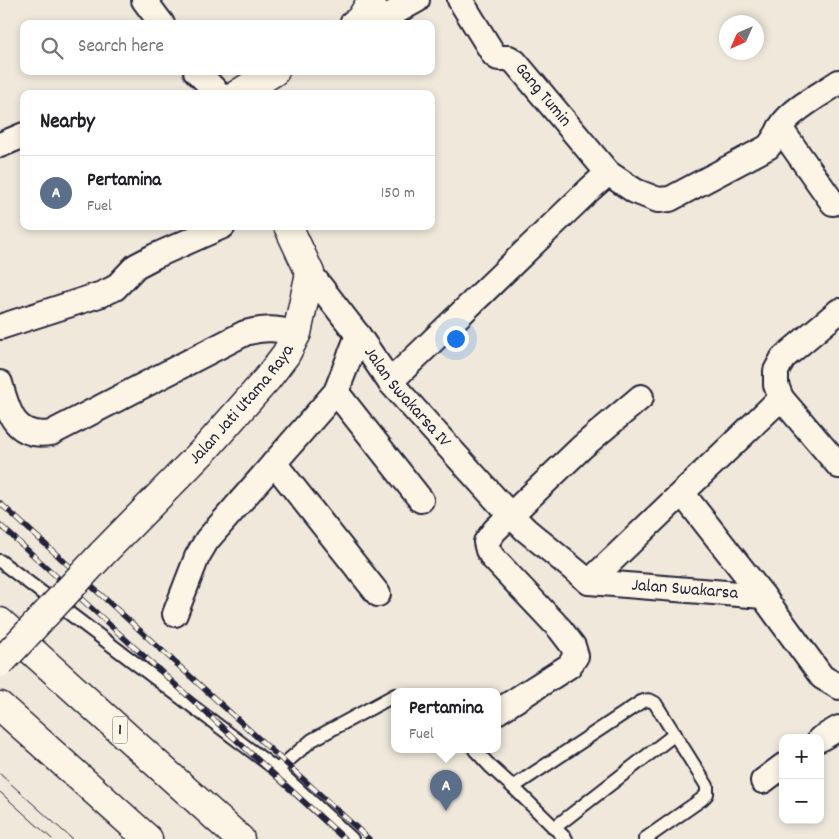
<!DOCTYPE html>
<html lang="en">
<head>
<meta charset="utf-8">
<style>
	body { margin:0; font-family:Dekko,sans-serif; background:#f2f2f2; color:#202124 }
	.controls { position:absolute; right:15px; bottom:15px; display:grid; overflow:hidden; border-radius:10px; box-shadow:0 2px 8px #0003 }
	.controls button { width:45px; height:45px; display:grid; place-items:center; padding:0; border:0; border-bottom:1px solid #e0e0e0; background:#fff; color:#202124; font:25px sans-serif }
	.compass { position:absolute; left:719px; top:15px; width:45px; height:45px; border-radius:50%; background:#fff; box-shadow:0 2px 8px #0003; rotate:225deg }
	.you { position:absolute; left:455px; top:338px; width:18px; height:18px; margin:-12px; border:4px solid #fff; border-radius:50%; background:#1a73e8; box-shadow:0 0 0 8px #1a73e833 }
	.badge { display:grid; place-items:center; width:32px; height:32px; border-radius:50%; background:#c8321e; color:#fff; font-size:16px; font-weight:700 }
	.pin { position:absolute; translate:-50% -41px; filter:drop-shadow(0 1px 2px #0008) }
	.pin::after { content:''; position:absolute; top:26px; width:18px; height:15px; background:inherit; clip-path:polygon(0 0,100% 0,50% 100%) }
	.popup { position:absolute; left:391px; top:688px; width:110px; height:65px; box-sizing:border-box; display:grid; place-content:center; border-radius:10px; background:#fff; filter:drop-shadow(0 1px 4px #0005); font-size:16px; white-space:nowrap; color:#757577 }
	.popup b { font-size:19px; color:#202124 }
	.popup::after { content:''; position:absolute; left:50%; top:100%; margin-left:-10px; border:10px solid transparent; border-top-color:#fff }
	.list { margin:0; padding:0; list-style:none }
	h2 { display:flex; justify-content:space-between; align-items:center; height:65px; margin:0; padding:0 20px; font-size:21px }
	h2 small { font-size:16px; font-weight:400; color:#757577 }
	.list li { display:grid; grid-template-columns:32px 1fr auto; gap:15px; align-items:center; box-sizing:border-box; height:75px; padding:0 20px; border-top:1px solid #e0e0e0 }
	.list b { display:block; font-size:19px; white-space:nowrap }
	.list p { margin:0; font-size:16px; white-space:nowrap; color:#757577 }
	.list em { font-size:16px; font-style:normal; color:#757577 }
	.icon { flex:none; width:28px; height:28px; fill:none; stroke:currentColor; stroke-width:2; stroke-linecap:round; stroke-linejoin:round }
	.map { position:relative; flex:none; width:839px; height:839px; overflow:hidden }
	.search { position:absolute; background:#fff; box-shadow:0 2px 8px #0003; left:20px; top:20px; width:415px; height:55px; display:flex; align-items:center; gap:12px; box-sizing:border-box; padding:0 18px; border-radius:10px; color:#757577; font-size:19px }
	.panel { position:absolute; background:#fff; box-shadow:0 2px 8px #0003; left:20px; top:90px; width:415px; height:140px; border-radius:10px }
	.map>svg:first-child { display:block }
</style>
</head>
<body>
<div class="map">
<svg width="839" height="839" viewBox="0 0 839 839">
	<rect width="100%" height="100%" fill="#efe8db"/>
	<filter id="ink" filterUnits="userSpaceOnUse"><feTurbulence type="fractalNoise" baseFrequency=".02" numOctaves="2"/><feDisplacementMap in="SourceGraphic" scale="10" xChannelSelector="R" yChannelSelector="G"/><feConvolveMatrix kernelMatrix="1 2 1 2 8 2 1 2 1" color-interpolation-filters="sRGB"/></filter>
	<g filter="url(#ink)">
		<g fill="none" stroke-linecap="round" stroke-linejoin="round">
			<g stroke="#22223b" stroke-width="16">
				<g id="service">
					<polyline points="0,561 277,770 352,839"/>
					<polyline points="475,750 490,766 513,787 566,839"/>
					<polyline points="277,770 312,740 395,695"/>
					<path d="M513,787L641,702C647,699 650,700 655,703L707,786V794L702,799L645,839"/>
					<polyline points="554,828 675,734"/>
				</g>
			</g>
			<g stroke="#22223b" stroke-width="28">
				<g id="minor">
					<polyline points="144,0 162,24"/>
					<path id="s1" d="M460,0L494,55L498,58H509L515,62L608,173L635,191L658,200L670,199L768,147C775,139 779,129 785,121C798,106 823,93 839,82"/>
					<polyline points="360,20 388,16 417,0"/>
					<polyline points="196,71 219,94"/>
					<polyline points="780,128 833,203"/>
					<polyline points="0,145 24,135"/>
					<path id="s2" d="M310,273L358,335L390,382L500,504L526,530L589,582L763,596L822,677L839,687"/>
					<polyline points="0,327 102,294 115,288 136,266 155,256 223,226"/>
					<polyline points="390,382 589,190 608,173"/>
					<path d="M0,383C8,411 14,439 51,433L245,333C267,327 276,329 297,333"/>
					<polyline points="336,392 421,500"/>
					<polyline points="781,398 776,385 776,371 783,358 839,311"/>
					<polyline points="274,463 378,594"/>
					<polyline points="682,493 763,596"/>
					<polyline points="589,582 781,398 839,466"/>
					<polyline points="175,614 197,557 207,540 336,392 358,335"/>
					<polyline points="497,712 569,666 576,656 573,646 560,629 493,558 488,550 486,542 495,530 582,447 641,397"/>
					<polyline points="820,739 839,728"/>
					<polyline points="763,781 783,766"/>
				</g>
			</g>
			<g stroke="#22223b" stroke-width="31">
				<g id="tertiary">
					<polyline points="354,24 360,20 372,0"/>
					<polyline points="238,94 275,71"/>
					<path id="s3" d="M102,554L206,448L267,379L286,354L297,333L310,273L288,226"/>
				</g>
			</g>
			<g stroke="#22223b" stroke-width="31">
				<g id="motorway">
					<polyline points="0,622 240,839"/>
					<polyline points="0,706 148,839"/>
				</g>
			</g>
			<use href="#service" stroke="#fcf5e5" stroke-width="12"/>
			<use href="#minor" stroke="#fcf5e5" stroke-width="24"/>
			<use href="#tertiary" stroke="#fcf5e5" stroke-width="28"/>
			<use href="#motorway" stroke="#fcf5e5" stroke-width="28"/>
			<g stroke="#22223b" stroke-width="1">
				<polyline points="0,774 72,839"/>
				<polyline points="0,792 52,839"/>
			</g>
			<g stroke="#22223b" stroke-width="5.5">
				<g id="rail">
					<polyline points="0,503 369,839"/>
					<polyline points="0,525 345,839"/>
				</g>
			</g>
			<use href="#rail" stroke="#fcf5e5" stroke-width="4" stroke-dasharray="11" stroke-linecap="butt"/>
			<g stroke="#22223b" stroke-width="31" stroke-linecap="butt">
				<polyline id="tertiary-bridge" points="0,663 102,554"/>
			</g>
			<use href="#tertiary-bridge" stroke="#fcf5e5" stroke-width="28"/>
		</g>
	</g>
	<g text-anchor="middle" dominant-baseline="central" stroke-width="4" stroke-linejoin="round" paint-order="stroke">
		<rect fill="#fcf5e5" stroke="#63616e" stroke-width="1" x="112.5" y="716.5" width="15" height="27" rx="4"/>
		<g font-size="16" font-weight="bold" fill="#22223b">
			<text x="120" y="730">1</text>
		</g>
		<g font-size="18" fill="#22223b" stroke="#fcf5e5">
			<text stroke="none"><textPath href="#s1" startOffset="131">Gang Tumin</textPath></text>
			<text stroke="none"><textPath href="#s2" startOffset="158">Jalan Swakarsa IV</textPath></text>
			<text stroke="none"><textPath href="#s3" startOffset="205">Jalan Jati Utama Raya</textPath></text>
			<text stroke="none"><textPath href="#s2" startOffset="514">Jalan Swakarsa</textPath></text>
		</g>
	</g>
</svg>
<div class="controls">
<button>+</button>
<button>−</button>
</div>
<svg class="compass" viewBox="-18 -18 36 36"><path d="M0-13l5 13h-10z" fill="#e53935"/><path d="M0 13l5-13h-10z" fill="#757577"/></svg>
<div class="you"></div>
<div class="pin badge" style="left:446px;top:811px;background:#5c6f8a">A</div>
<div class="popup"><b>Pertamina</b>Fuel</div>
<div class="search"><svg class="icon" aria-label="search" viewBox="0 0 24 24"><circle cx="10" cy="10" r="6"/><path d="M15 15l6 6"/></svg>Search here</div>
<section class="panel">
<h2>Nearby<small></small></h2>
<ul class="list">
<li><span class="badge" style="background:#5c6f8a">A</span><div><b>Pertamina</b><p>Fuel</p></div><em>150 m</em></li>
</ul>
</section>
</div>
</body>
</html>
